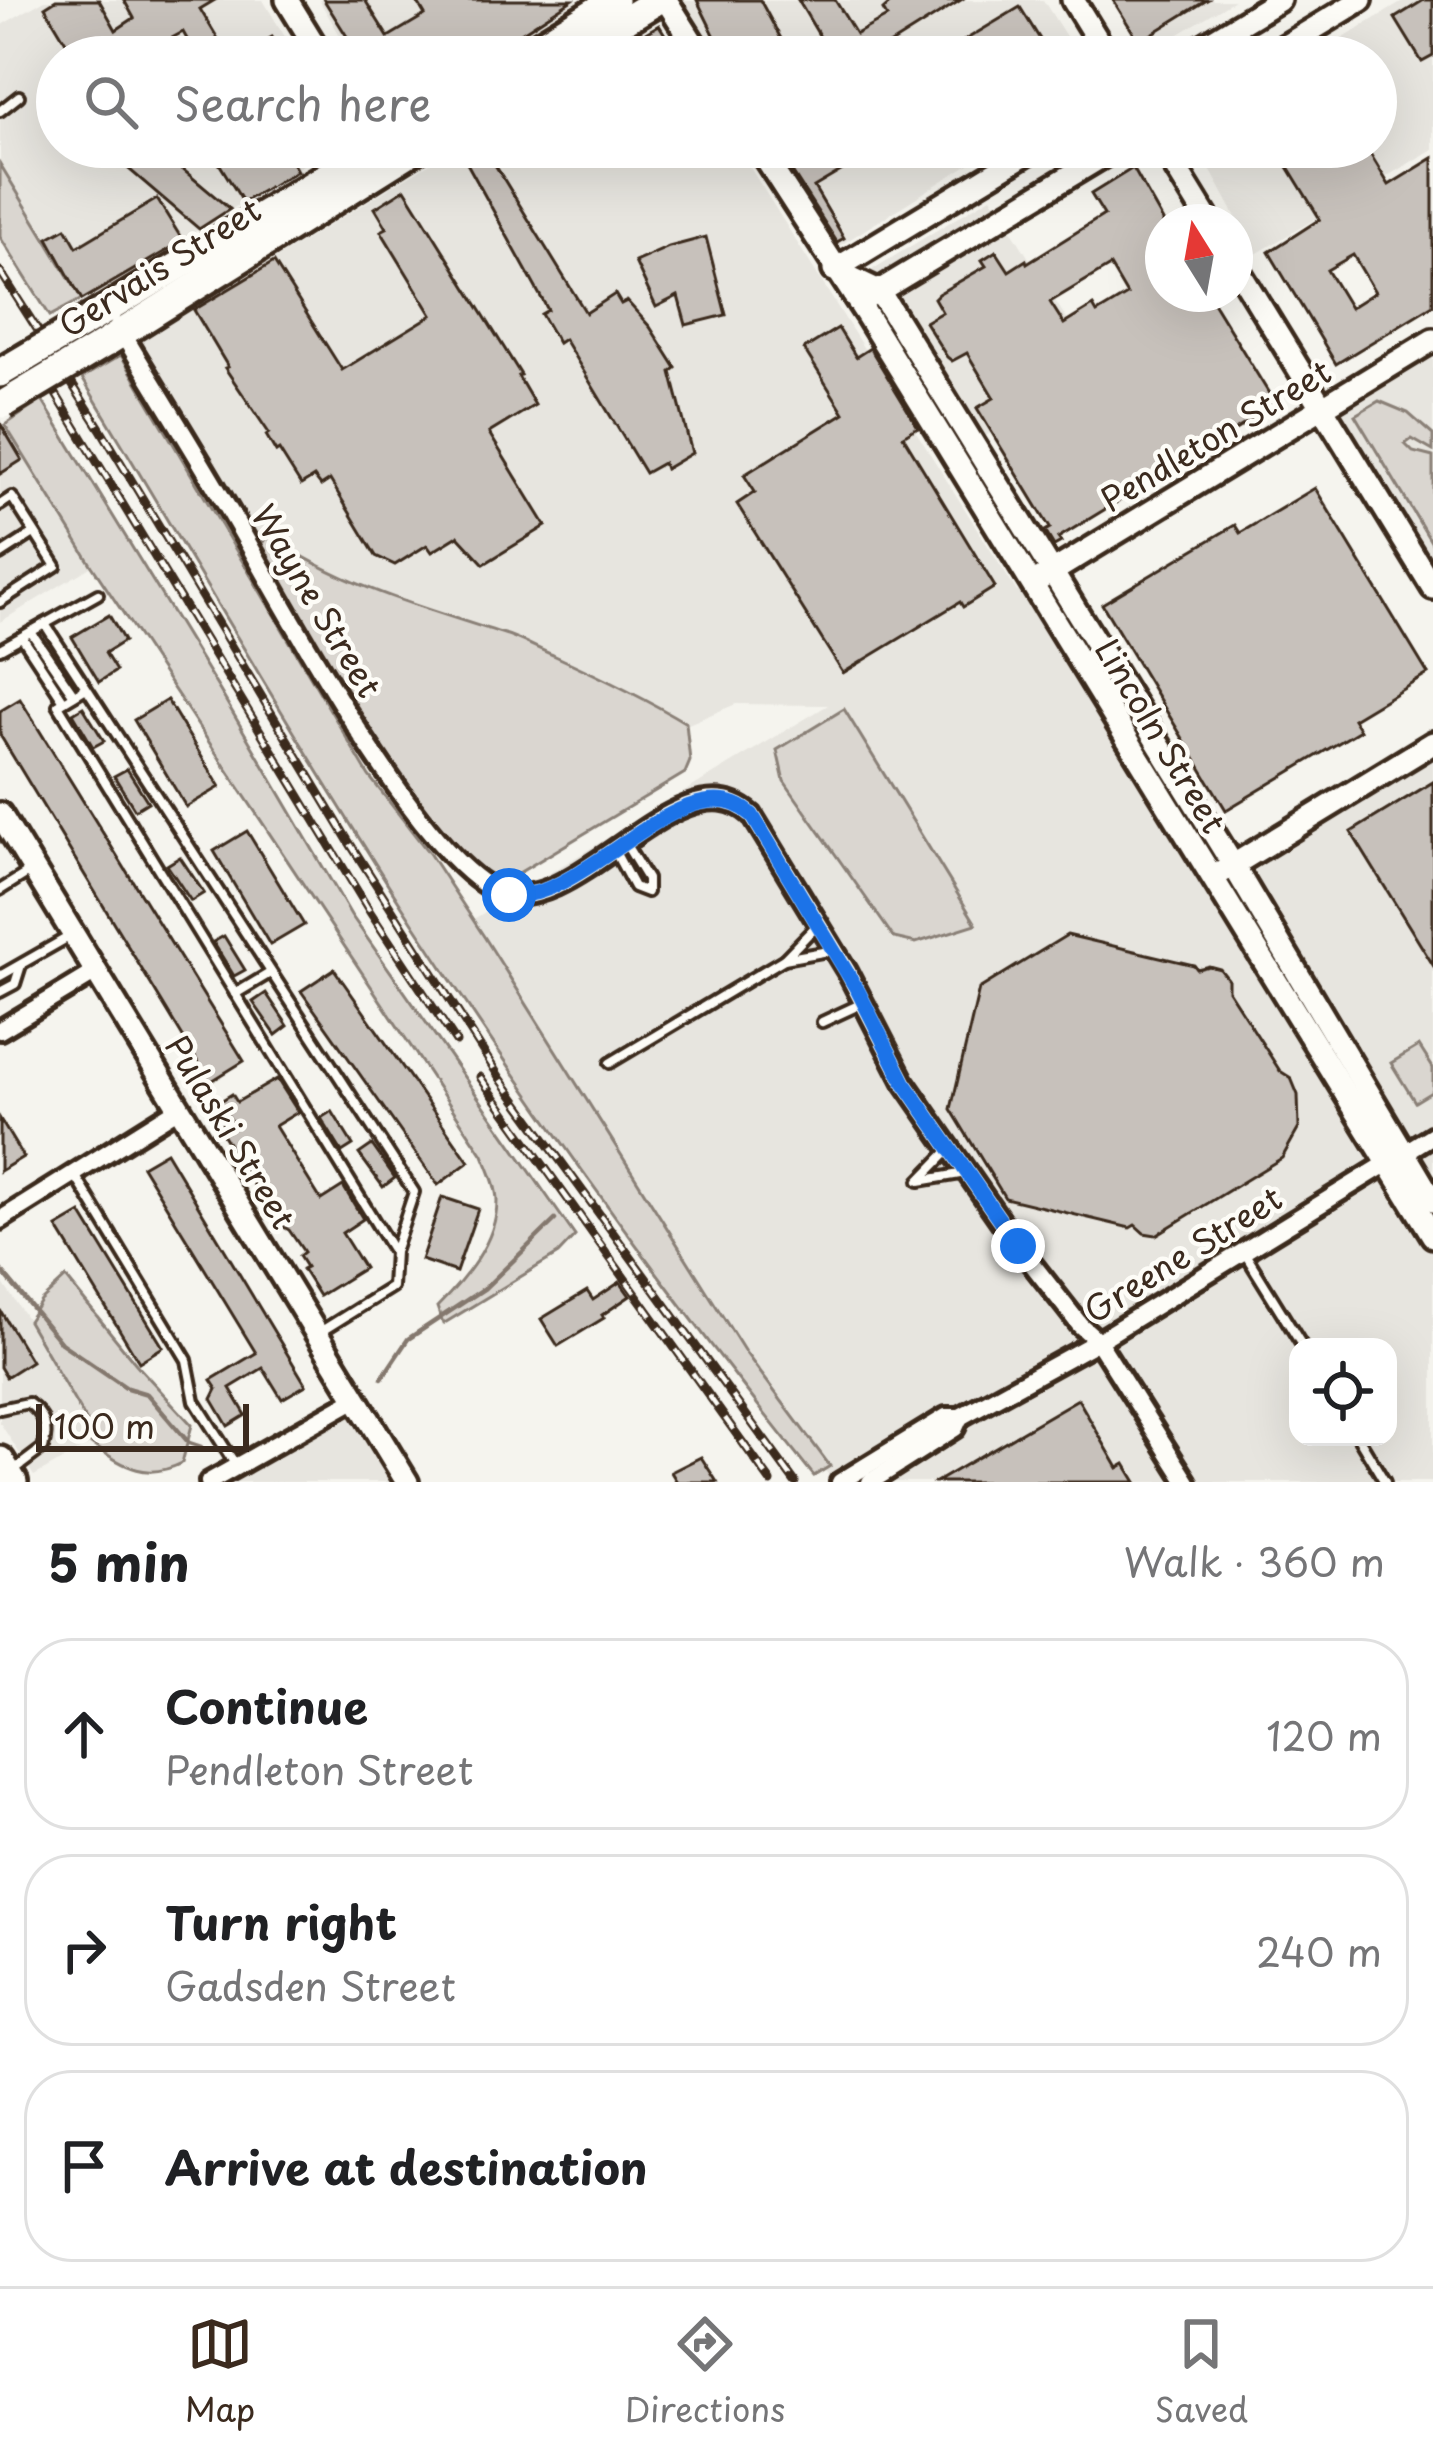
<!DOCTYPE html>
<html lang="en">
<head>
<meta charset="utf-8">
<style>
	body { margin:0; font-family:"Playpen Sans",sans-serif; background:#f6f6f6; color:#202124 }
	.controls { position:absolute; right:36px; bottom:36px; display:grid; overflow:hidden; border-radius:24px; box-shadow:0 12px 48px #0002 }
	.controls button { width:108px; height:108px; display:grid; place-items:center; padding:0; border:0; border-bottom:3px solid #e0e0e0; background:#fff; color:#202124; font:60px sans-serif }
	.compass { position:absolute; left:1145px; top:204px; width:108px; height:108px; border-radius:50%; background:#fff; box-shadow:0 12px 48px #0002; rotate:349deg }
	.scale { position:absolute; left:36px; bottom:30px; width:213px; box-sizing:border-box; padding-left:12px; border:6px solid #3b2a1e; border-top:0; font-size:33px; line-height:42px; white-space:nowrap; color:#3b2a1e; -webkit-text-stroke:9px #fdfcf7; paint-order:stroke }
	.stop { position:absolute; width:36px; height:36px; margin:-27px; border:9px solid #1a73e8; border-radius:50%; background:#fff }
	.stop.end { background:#1a73e8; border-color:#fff; box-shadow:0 3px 12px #0008 }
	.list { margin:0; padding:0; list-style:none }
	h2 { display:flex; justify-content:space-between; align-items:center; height:156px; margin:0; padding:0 48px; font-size:51px }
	h2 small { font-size:39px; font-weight:400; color:#757577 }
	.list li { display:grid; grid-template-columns:78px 1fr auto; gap:36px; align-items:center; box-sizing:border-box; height:192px; margin:0 24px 24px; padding:0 24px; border:3px solid #e0e0e0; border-radius:48px }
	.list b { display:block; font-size:45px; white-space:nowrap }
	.list p { margin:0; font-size:39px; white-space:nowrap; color:#757577 }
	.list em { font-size:39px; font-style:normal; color:#757577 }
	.icon { flex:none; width:66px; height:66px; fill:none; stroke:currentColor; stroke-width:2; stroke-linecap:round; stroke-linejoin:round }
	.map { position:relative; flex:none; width:1433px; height:1482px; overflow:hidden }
	.search { position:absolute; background:#fff; box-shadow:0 12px 48px #0002; left:36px; right:36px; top:36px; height:132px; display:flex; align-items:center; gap:30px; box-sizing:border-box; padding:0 42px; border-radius:66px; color:#757577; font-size:45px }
	.sheet { height:804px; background:#fff }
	nav { display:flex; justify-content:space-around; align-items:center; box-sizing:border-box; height:168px; border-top:3px solid #e0e0e0; background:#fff; font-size:33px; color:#757577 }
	nav a { display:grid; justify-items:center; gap:6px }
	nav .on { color:#3b2a1e }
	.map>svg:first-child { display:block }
</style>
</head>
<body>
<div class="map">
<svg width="1433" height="1482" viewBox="0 0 1433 1482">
	<rect width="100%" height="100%" fill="#f5f4ee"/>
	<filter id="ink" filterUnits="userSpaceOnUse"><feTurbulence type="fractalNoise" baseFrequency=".00833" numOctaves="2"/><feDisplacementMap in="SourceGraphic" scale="24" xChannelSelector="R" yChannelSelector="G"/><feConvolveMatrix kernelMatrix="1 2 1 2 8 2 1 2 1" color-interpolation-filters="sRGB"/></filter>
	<g filter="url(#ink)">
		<g fill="#e7e5df" fill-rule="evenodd">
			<polygon points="45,0 263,0 297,57 57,57 57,147 332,147 83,301 0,164 0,26"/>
			<polygon points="319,0 578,0 484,57 353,57"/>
			<polygon points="1043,0 1079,57 718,57 683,1"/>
			<polygon points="1111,0 1234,0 1145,55"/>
			<polygon points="1406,0 1431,0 1433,3 1433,149 1256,254 1198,147 1376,147 1376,57 1310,57"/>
			<path d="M456,147H737L1017,592L1039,580L1223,872L1433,744V1482H833L457,929L828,705L736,704L681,727L294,559L253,535L140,342ZM1298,1347H1388V1437H1298Z"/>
			<polygon points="774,147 996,147 836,248"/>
			<polygon points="991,197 1097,368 958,453 852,282"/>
			<polygon points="1433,339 1433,586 1321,406"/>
			<polygon points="5,425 92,566 0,622 0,428"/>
			<polygon points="0,1279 106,1435 34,1476 0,1423"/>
			<polygon points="348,1412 392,1482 236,1482"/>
		</g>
		<g fill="#dad6d0" stroke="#8a8077" stroke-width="3">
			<polygon points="0,164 82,299 50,316 0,237"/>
			<path d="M121,355L369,776L429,853L485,938L745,1352L830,1466L814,1476C674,1302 535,1110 413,923C298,745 192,559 82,378Z"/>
			<path d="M42,400L220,691L351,915L575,1236L558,1254L443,1324L437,1307C464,1280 497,1242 497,1201C497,1186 488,1168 483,1155L92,566L5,425Z"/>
			<polygon points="1379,401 1408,413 1433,435 1433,451 1412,439 1405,444 1413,452 1433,457 1433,545 1355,415"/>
			<path d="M270,536C341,585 419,607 501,633C519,638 536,648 553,655C599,676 643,697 686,723L690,761L685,773L512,877C494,881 476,871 462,858C428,828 403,784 379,746C338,680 298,612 259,545Z"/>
			<polygon points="844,709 976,924 916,943 894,938 784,781 777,750"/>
			<polygon points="1419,1046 1433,1068 1433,1091 1415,1102 1391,1063"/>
			<path d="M66,1278L136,1364L192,1425L182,1463C144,1482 123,1465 91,1444L93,1433L28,1321L41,1301Z"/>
		</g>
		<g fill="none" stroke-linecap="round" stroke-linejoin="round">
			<g stroke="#84786e" stroke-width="4.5">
				<polyline points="0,1269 61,1343 127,1388 147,1394 189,1443 201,1447"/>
				<polyline points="382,1378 408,1339 485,1288 555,1220"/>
			</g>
		</g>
		<g fill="#c7c1bb" stroke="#3b2a1e" stroke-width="3" fill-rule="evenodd">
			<polygon points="56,0 99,0 116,30 134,18 124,0 215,0 200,9 229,57 197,57 183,32 137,57 75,57 45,7"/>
			<polygon points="324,0 365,0 388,37 425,15 416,0 572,0 484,57 360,57"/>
			<polygon points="697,0 760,0 791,57 725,57"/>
			<polygon points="798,0 835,0 856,34 887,17 883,10 892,2 961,0 870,57 832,57"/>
			<polygon points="1113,0 1207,0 1139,42"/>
			<polygon points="1424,0 1433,0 1433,56 1422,62 1395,18"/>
			<polygon points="1020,7 1051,57 962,57 955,46"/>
			<polygon points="659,25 679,57 612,57 633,44 632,41"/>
			<polygon points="272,37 284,57 238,57"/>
			<polygon points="103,147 156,147 230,209 199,229"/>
			<polygon points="209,147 312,147 291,160 297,171 243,202"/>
			<polygon points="458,147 484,147 586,313 615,294 621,304 627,301 650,327 676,368 671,372 692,453 665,469 663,463 645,473 564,339 558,343 541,314 548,310"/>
			<polygon points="776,147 845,147 853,160 851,165 814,187 844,238 837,242"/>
			<path d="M1298,147H1366L1389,185L1433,158V305L1336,364L1269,252L1320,219L1282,157ZM1353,255L1375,292L1350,308L1327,270Z"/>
			<path d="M1133,168L1163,221V294H1208L1273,400L1265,405L1268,410L1058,538L1061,542L1054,546L1045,531L1050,528L977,408L994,398L967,353L952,361L947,357L925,322L942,312L934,298L938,294L986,266L982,260L996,251L1009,271L1026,260L1027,263L1104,215L1091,194ZM1110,266L1127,295L1097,313L1093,306L1064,324L1050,302Z"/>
			<polygon points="405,189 521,375 518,376 535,405 489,433 546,526 484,564 458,536 432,552 427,545 395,565 376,556 330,480 321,486 314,477 301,485 279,450 276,452 266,435 269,433 225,368 228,367 194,310 274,262 342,370 432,315 381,231 387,228 375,208"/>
			<polygon points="157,199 183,241 82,300 48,238 66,228 77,247"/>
			<polygon points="706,237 726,315 686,325 678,296 656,307 635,262 669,247"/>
			<polygon points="838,328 856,357 870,348 918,427 903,436 995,587 963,607 960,602 843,673 737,504 755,492 744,475 844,413 804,349"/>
			<polygon points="0,423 22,460 0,474"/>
			<polygon points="1315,488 1428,674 1353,719 1360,730 1226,810 1102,604 1235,525 1240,533"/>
			<polygon points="109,615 124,641 105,653 116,671 99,682 72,637"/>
			<polygon points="20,699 244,1061 210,1082 0,735 0,711"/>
			<polygon points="167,700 220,787 186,807 134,720"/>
			<polygon points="83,707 104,741 93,747 73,713"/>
			<polygon points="127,769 148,802 135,810 114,776"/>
			<polygon points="1433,782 1433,965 1351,832"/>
			<polygon points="247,831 304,925 270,945 214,851"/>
			<polygon points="180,857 204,893 191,901 167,865"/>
			<polygon points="1067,935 1194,965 1197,969 1209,966 1220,969 1228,979 1228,990 1280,1071 1291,1078 1298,1095 1299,1128 1282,1158 1156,1235 1144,1233 1135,1225 1130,1228 1005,1198 951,1109 979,989"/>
			<polygon points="224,936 245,970 234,976 213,942"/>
			<polygon points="334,969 469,1162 438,1185 301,991"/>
			<polygon points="266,993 288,1026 276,1035 253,1002"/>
			<polygon points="277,1079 298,1112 275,1126 321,1200 343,1186 363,1219 342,1233 364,1268 319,1296 302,1269 306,1267 299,1256 304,1252 289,1230 277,1223 218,1127 230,1119 219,1102 232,1094 237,1102"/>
			<polygon points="332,1111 353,1145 342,1152 321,1118"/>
			<polygon points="0,1119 23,1157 0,1171"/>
			<polygon points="372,1145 395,1178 383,1187 359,1154"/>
			<polygon points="166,1152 306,1385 282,1399 263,1368 230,1388 246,1415 228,1426 212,1399 217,1389 211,1380 256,1353 142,1166"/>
			<polygon points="442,1197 478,1209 456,1272 421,1260"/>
			<polygon points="81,1213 163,1347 139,1362 57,1227"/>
			<polygon points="620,1282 630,1296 602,1315 604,1318 558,1346 541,1319 587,1291 593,1300"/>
			<polygon points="0,1310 31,1361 6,1377 0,1367"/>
			<polygon points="1078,1399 1118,1468 1125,1464 1136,1482 936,1482"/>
			<polygon points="701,1457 717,1482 677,1482 671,1472"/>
		</g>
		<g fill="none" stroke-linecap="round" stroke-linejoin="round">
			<g stroke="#3b2a1e" stroke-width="16">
				<g id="service">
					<polyline points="0,111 19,96"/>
					<polyline points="0,505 12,497 56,566 0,602"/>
					<polyline points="0,555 34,533"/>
					<polyline points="45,624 414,1192 394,1252 392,1287 320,1332"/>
					<polyline points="31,632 74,695"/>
					<polyline points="22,637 64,701"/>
					<polyline points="0,649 98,594"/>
					<polyline points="86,688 58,705 393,1251"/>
					<polyline points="614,850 634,887 647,892 647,879 625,843"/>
					<polyline points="0,890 32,870"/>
					<polyline points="817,925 784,959 834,950"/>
					<polyline points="0,976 72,935"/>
					<polyline points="0,992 15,984 21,965"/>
					<polyline points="235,994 270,973"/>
					<polyline points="822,1022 863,1003"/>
					<polyline points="610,1063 784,959"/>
					<polyline points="951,1148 919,1181 966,1173"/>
					<polyline points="75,1175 187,1360 195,1401 235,1464"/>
					<polyline points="1244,1252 1303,1347"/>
					<path d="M0,1409L28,1403C45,1415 49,1428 43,1448L14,1470"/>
					<polyline points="1358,1437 1385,1482"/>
				</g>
			</g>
			<g stroke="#3b2a1e" stroke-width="26">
				<g id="minor">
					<path d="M118,326C157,391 198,456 236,522C283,603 419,860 499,892C576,922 680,750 752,815L847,971L904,1082L1018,1246L1080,1325L1098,1341L1187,1482"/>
					<polyline points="0,1030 96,972"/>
					<polyline points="0,1220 179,1108"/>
					<polyline points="209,1482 356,1399"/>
					<polyline points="840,1482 946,1417 960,1417 1098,1341 1433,1135"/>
					<polyline points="870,1482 955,1428 960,1417"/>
				</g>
			</g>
			<g stroke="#3b2a1e" stroke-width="30">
				<g id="tertiary">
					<polyline points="287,0 322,57"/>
					<polyline points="666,0 702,57"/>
					<polyline points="1073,0 1108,57"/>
					<polyline points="1185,57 1279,0"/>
					<polyline points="1267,57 1361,0"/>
					<polyline points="758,147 866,314 1433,1236"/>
					<polyline points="1163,147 1209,222"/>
					<polyline points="1235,265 1433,588"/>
					<polyline points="834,270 1037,147"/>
					<polyline points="835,270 879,291 1233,865 1433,1201"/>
					<polyline points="869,297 1118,147"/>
					<polyline points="1039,580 1433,340"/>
					<polyline points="0,814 407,1482"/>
					<polyline points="1222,872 1433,743"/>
				</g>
			</g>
			<g stroke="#3b2a1e" stroke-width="36">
				<g id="primary">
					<polyline points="521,57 614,0"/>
					<polyline points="564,57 658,0"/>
					<polyline points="91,319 375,147"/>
					<polyline points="104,344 418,147"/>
					<polyline points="0,1461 13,1482"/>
				</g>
			</g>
			<use href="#service" stroke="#fdfcf7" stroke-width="8"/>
			<use href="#minor" stroke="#fdfcf7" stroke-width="16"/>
			<use href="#tertiary" stroke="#fdfcf7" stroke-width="21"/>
			<use href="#primary" stroke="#fdfcf7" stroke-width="27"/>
			<g stroke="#3b2a1e" stroke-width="9">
				<g id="rail">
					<polyline points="0,271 100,428 349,842 500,1078 795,1482"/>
					<polyline points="28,348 370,912 456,1042"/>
					<polyline points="480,1077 771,1482"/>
				</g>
			</g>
			<use href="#rail" stroke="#fdfcf7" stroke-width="4.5" stroke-dasharray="14" stroke-linecap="butt"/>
			<g stroke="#3b2a1e" stroke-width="36" stroke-linecap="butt">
				<g id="primary-bridge">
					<polyline points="0,373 91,319"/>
					<polyline points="4,404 104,344"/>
				</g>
			</g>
			<use href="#primary-bridge" stroke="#fdfcf7" stroke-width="27"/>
		</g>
	</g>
	<g fill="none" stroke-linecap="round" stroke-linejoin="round" filter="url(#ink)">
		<path stroke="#1a73e8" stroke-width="15" d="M509,895C582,906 687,755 752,815L858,991L904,1082L1018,1246"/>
	</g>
	<g text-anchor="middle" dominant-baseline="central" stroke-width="9" stroke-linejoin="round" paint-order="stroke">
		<g font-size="33" fill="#3b2a1e" stroke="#fdfcf7">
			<text transform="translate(159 266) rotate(-32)">Gervais Street</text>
			<text transform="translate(1215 434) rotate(-31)">Pendleton Street</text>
			<text transform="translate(318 600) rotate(59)">Wayne Street</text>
			<text transform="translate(1162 735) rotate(59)">Lincoln Street</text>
			<text transform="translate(232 1131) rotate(59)">Pulaski Street</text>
			<text transform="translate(1182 1253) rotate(-32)">Greene Street</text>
		</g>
	</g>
</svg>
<div class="controls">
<button><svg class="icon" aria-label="locate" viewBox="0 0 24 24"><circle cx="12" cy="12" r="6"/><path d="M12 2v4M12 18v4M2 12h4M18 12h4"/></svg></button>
</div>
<svg class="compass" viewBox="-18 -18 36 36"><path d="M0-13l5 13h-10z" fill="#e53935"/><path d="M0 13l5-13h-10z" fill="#757577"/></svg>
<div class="scale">100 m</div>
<div class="stop" style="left:509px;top:895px"></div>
<div class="stop end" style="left:1018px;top:1246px"></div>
<div class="search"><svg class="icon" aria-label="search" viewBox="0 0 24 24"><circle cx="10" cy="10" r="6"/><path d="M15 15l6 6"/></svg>Search here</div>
</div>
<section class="sheet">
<h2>5 min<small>Walk · 360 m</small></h2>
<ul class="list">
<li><svg class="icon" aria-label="ahead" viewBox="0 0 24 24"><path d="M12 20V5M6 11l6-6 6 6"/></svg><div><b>Continue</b><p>Pendleton Street</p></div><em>120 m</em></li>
<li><svg class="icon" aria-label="right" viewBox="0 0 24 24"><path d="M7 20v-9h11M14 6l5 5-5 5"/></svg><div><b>Turn right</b><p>Gadsden Street</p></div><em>240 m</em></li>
<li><svg class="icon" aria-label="arrive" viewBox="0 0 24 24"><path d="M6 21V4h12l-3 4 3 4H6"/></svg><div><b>Arrive at destination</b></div></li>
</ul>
</section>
<nav>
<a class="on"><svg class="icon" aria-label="map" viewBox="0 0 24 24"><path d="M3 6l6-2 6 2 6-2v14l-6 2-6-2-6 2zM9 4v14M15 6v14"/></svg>Map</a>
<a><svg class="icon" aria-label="directions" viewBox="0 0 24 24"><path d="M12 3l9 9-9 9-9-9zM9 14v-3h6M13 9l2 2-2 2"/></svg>Directions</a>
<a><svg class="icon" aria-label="saved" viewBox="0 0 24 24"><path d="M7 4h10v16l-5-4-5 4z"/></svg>Saved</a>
</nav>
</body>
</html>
